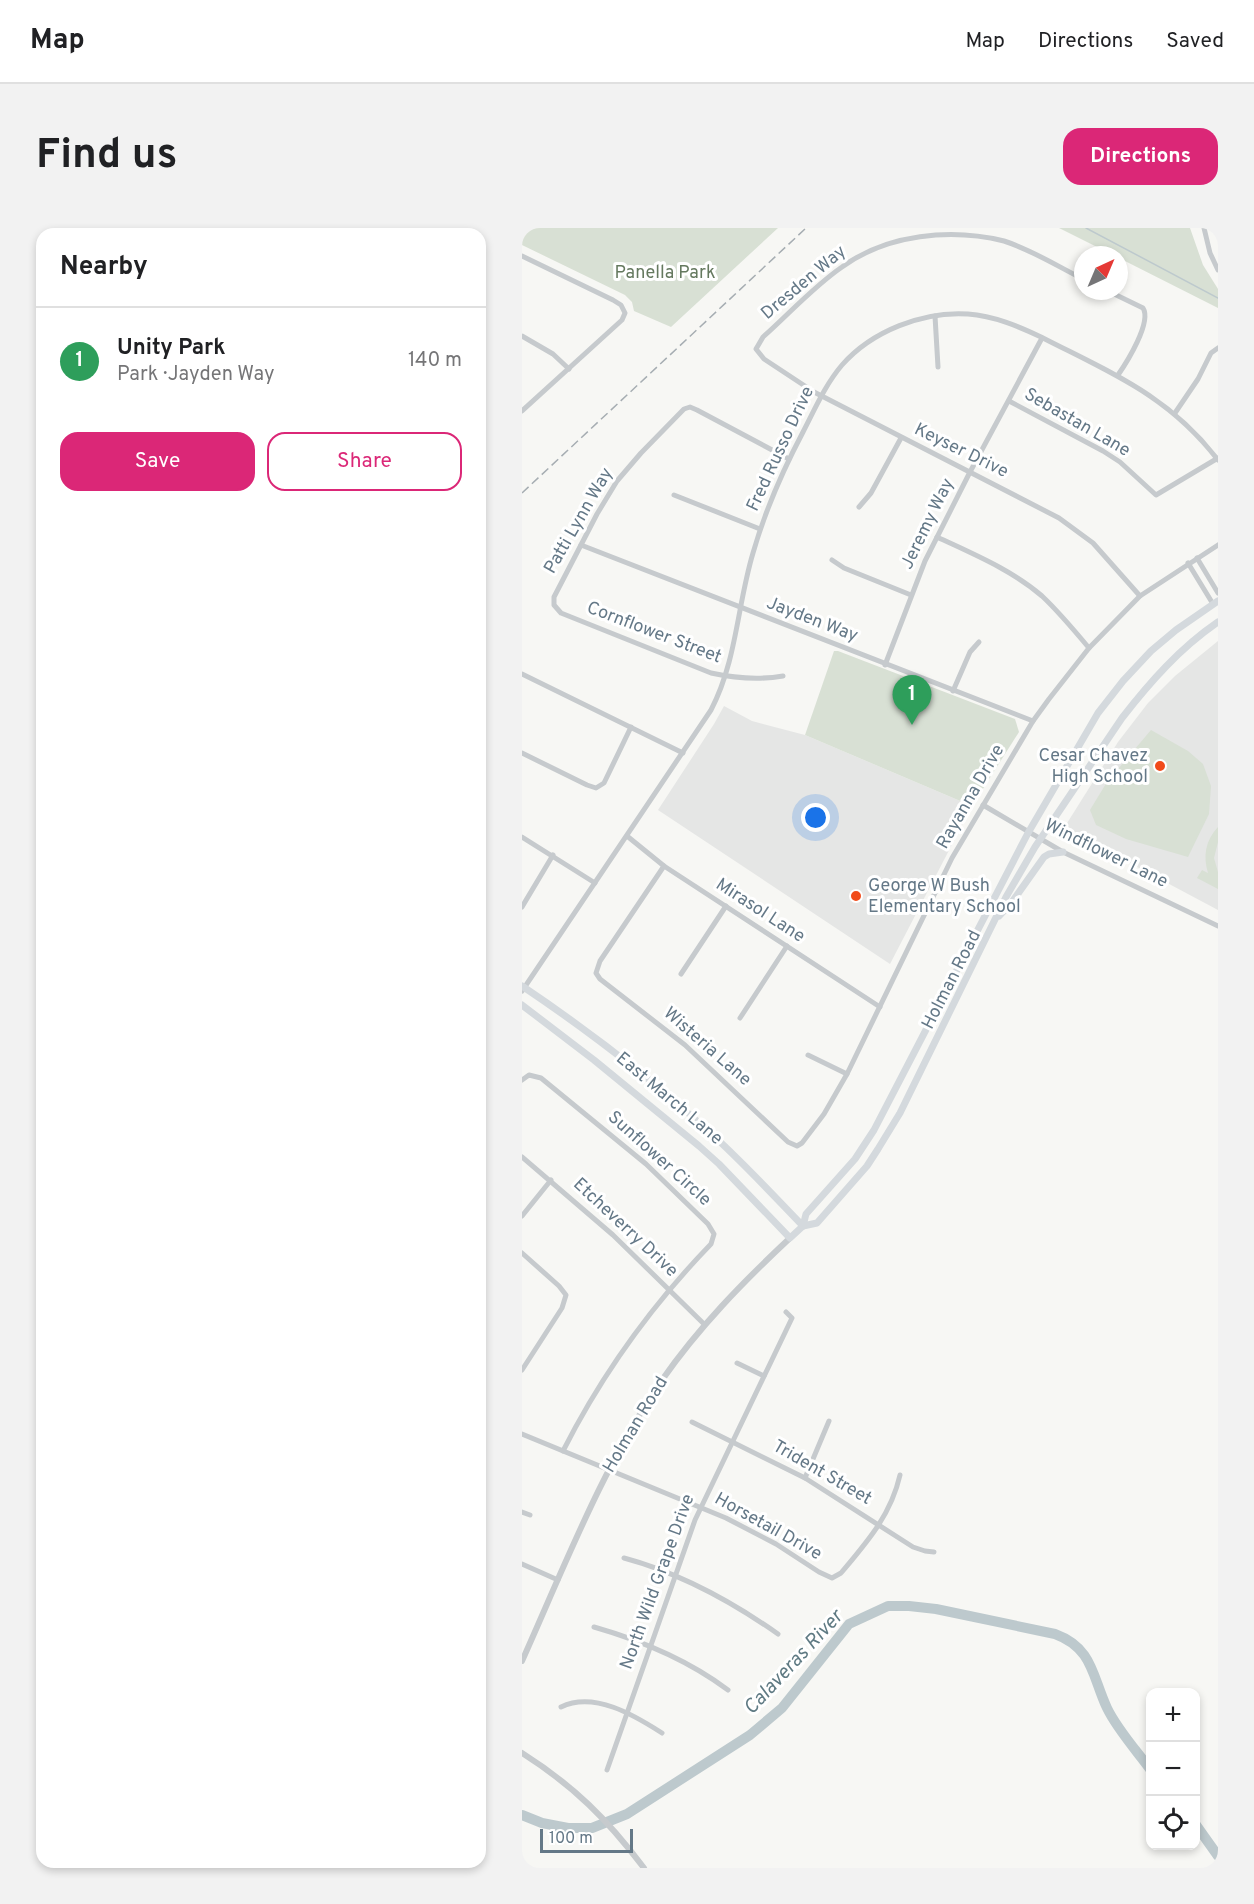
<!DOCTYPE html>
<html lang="en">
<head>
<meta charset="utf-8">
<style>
	body { margin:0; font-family:Overpass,sans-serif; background:#f2f2f2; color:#202124 }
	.controls { position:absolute; right:18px; bottom:18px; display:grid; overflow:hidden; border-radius:12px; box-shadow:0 3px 9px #0003 }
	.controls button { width:54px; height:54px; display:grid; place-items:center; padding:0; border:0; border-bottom:2px solid #e0e0e0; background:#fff; color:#202124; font:30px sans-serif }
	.compass { position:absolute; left:552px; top:18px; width:54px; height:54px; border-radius:50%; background:#fff; box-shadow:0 3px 9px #0003; rotate:44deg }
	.scale { position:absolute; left:18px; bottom:15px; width:93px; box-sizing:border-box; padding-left:6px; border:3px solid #647887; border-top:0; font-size:16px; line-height:21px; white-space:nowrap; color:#647887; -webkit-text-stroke:4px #fff; paint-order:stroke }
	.you { position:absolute; left:294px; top:590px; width:21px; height:21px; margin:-15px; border:4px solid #fff; border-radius:50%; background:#1a73e8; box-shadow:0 0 0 9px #1a73e833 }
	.badge { display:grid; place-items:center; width:39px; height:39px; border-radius:50%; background:#db2777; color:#fff; font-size:20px; font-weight:700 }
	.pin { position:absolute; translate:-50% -50px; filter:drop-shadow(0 2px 3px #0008) }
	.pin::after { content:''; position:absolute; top:32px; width:21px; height:18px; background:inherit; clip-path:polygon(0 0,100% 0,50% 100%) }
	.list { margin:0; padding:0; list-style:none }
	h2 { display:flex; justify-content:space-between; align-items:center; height:78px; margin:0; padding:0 24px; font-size:26px }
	h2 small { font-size:20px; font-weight:400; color:#757577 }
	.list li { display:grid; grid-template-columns:39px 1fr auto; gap:18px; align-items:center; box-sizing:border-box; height:108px; padding:0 24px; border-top:2px solid #e0e0e0 }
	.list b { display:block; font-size:22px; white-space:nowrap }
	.list p { margin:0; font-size:20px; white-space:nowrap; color:#757577 }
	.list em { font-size:20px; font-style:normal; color:#757577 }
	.actions { display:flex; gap:12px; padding:18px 24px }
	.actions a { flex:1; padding:14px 0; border:2px solid #db2777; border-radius:18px; text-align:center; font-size:21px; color:#db2777 }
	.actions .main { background:#db2777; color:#fff }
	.icon { flex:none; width:33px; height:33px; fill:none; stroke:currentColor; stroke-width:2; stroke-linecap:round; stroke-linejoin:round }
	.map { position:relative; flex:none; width:696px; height:1640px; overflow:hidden; border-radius:18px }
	header { display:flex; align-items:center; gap:36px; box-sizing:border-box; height:84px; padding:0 30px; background:#fff; border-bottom:2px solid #e0e0e0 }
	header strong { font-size:28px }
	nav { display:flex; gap:33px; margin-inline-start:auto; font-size:21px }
	.intro { display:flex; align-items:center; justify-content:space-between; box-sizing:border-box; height:144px; padding:0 36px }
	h1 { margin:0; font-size:42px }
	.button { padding:15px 27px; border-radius:18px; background:#db2777; color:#fff; font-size:21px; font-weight:700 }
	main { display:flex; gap:36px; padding:0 36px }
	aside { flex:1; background:#fff; border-radius:18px; box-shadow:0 3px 9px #0003 }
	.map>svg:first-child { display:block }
</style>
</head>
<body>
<header>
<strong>Map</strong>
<nav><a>Map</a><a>Directions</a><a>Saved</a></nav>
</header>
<div class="intro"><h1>Find us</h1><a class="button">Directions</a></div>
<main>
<aside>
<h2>Nearby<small></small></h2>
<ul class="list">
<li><span class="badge" style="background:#2e9e5b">1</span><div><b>Unity Park</b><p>Park · Jayden Way</p></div><em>140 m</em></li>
</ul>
<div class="actions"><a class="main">Save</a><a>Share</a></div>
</aside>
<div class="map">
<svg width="696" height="1640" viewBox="0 0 696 1640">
	<rect width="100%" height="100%" fill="#f7f7f4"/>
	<g fill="#e5e6e5">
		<polygon points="696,413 696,682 542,600 596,514 626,475 653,448"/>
		<polygon points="202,478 230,493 283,507 450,578 368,736 136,582 192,496"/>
	</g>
	<g fill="#d8e0d4">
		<polygon points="0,0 256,0 149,99 112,83 110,74 103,67 0,17"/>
		<polygon points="537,0 668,0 681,37 696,61 696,80 597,30 597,27 591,27"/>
		<polygon points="312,423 316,423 493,491 497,504 450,578 283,507"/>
		<polygon points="629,502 666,523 681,536 689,558 687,586 666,629 604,611 574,597 568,582 585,554"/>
		<path d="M696,599V614L692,630L696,644V661L675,650L680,642L686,645C681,628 683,613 696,599Z"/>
	</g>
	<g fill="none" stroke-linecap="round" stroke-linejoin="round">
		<polyline stroke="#bdc9cd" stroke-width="1.5" points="564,0 696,70"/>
		<g stroke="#bdc9cd" stroke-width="10">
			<path d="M0,1587L20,1595L46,1600H70L105,1586L228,1507L260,1480L327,1396L366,1378H387L414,1381L533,1406C571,1420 570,1448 585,1480C595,1501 614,1522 628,1541"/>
			<polyline points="674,1597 696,1628"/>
		</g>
		<g stroke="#c6cacd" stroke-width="5">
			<polyline points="682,0 688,25 696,42"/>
			<polyline points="0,28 91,72 99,77 103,85 100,92 0,183"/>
			<path d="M561,51C535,38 510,22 482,13C429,0 365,6 320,39C291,59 267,86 241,109L234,121L242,131L292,164L537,290L571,315L618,368"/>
			<path d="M586,63L621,80C630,94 605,134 596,147"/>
			<polyline points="413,88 416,139"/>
			<polyline points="0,108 31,126 47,141"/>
			<polyline points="487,173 581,223 598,234 634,267 696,230"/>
			<polyline points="653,185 676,151 689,125 696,120"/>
			<polyline points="152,267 238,301"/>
			<polyline points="337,279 349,265 379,210"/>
			<path d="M415,309C451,326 490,342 520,368C537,384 552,402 567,420"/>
			<polyline points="59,317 511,493"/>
			<polyline points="675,330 696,365"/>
			<polyline points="310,332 322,340 389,367"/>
			<polyline points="666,335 691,376"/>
			<polyline points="363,437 403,333 448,244 520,110"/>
			<polyline points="0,446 161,525"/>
			<path d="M261,448C238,452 212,450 189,445L39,385L32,377V369L75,286L95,253L119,225L162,181L168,179L175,182L267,231"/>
			<polyline points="431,463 448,424 457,414"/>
			<polyline points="0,525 65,557 74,560 82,555 109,499"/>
			<polyline points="461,577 541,624 696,698"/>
			<polyline points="105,608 142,638 358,779"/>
			<polyline points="0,609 73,655"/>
			<polyline points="142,638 78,733 74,745 78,751 163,817 266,914 275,918 280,915 302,886 325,846 430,630 511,493 527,471 567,420 618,368 696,317"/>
			<polyline points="0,679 31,627"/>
			<polyline points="159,746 204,678"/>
			<path d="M0,763L189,482C215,432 215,378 231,325C243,283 261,242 281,204C293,181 303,157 320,137C350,103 401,83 446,86C472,88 496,98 519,109C589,145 646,167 696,232"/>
			<polyline points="218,790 265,718"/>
			<polyline points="286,827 325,846"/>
			<path d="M0,852L7,847L19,850L124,936L186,996L192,1006L189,1016C129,1078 80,1146 41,1223"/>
			<polyline points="0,929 91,1007 182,1096"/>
			<polyline points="0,988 29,952"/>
			<polyline points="0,1025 37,1058 44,1067 40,1080 0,1142"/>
			<polyline points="215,1135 242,1148"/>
			<polyline points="170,1194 283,1250 391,1319 403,1323 412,1324"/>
			<path d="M0,1206L204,1290L254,1316L297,1344L310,1350L319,1345C345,1314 369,1287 378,1247"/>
			<polyline points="283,1250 307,1193"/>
			<polyline points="0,1284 8,1287"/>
			<path d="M102,1330C158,1345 209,1373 256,1406"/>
			<polyline points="0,1336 36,1352"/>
			<path d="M72,1399C121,1413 166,1432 206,1462"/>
			<path d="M39,1479C72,1463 112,1487 140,1505"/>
			<polyline points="85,1542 173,1292 270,1090 264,1084"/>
		</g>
		<g stroke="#c6cacd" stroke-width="6">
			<path d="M0,1433C43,1337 81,1238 140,1152C177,1099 221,1054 268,1010"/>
			<path d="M0,1525C52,1558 85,1591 122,1640"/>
		</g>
		<g stroke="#d4d9dd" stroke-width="7">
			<polyline points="477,688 490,674 522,629 527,626 541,624"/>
			<path d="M0,758C64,801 127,849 184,901C218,931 249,965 281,998"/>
			<path d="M0,777L72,832L177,918L197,936L268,1010L281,998L295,995L345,938L356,921L378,885L484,669L513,619L600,490C628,454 658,420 696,394"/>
			<polyline points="281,998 284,986 333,931 352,902 506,605 576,485 601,453 629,423 654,402 696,373"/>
		</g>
		<polyline stroke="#a6adb2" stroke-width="1.5" stroke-dasharray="9 4.5" stroke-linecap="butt" points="0,265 284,0"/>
	</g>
	<g fill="#f14b1a" stroke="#fff" stroke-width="2">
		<circle cx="638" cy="538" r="6"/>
		<circle cx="334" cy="668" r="6"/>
	</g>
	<g text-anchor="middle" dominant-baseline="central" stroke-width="6" stroke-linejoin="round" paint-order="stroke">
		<g font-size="18" fill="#65795f" stroke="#fff">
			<text x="143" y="45">Panella Park</text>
		</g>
		<g font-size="18" fill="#647887" stroke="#fff">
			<text transform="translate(282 55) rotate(-40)">Dresden Way</text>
			<text transform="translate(555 195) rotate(30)">Sebastan Lane</text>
			<text transform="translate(259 221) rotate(-65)">Fred Russo Drive</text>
			<text transform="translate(439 223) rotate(26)">Keyser Drive</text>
			<text transform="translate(57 293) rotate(-60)">Patti Lynn Way</text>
			<text transform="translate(406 296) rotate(-64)">Jeremy Way</text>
			<text transform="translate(290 392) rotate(21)">Jayden Way</text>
			<text transform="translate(132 405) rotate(21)">Cornflower Street</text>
			<text transform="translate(449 569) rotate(-60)">Rayanna Drive</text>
			<text transform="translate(584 626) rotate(26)">Windflower Lane</text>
			<text transform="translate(238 683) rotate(33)">Mirasol Lane</text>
			<text transform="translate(430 752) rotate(-63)">Holman Road</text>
			<text transform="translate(185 819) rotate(41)">Wisteria Lane</text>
			<text transform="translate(147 871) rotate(40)">East March Lane</text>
			<text transform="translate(137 931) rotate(42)">Sunflower Circle</text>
			<text transform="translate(103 1000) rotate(43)">Etcheverry Drive</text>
			<text transform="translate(114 1197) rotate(-59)">Holman Road</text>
			<text transform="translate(300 1245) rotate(30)">Trident Street</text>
			<text transform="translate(246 1299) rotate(29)">Horsetail Drive</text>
			<text transform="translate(136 1354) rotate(-70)">North Wild Grape Drive</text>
		</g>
		<g font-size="18" fill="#647887" stroke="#fff" text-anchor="end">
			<text x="626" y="528">Cesar Chavez<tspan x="626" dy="21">High School</tspan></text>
			<text x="346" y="658" text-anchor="start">George W Bush<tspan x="346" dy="21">Elementary School</tspan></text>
		</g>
		<g font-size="20" font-style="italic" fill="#5f7a83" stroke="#fff">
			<text transform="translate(272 1435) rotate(-47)">Calaveras River</text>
		</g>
	</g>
</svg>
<div class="controls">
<button>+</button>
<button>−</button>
<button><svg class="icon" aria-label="locate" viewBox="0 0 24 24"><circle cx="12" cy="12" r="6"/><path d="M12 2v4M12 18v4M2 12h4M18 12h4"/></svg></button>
</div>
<svg class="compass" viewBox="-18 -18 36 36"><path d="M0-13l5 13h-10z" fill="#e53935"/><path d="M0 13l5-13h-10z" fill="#757577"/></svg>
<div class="scale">100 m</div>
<div class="you"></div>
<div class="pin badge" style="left:390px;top:497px;background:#2e9e5b">1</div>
</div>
</main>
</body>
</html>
